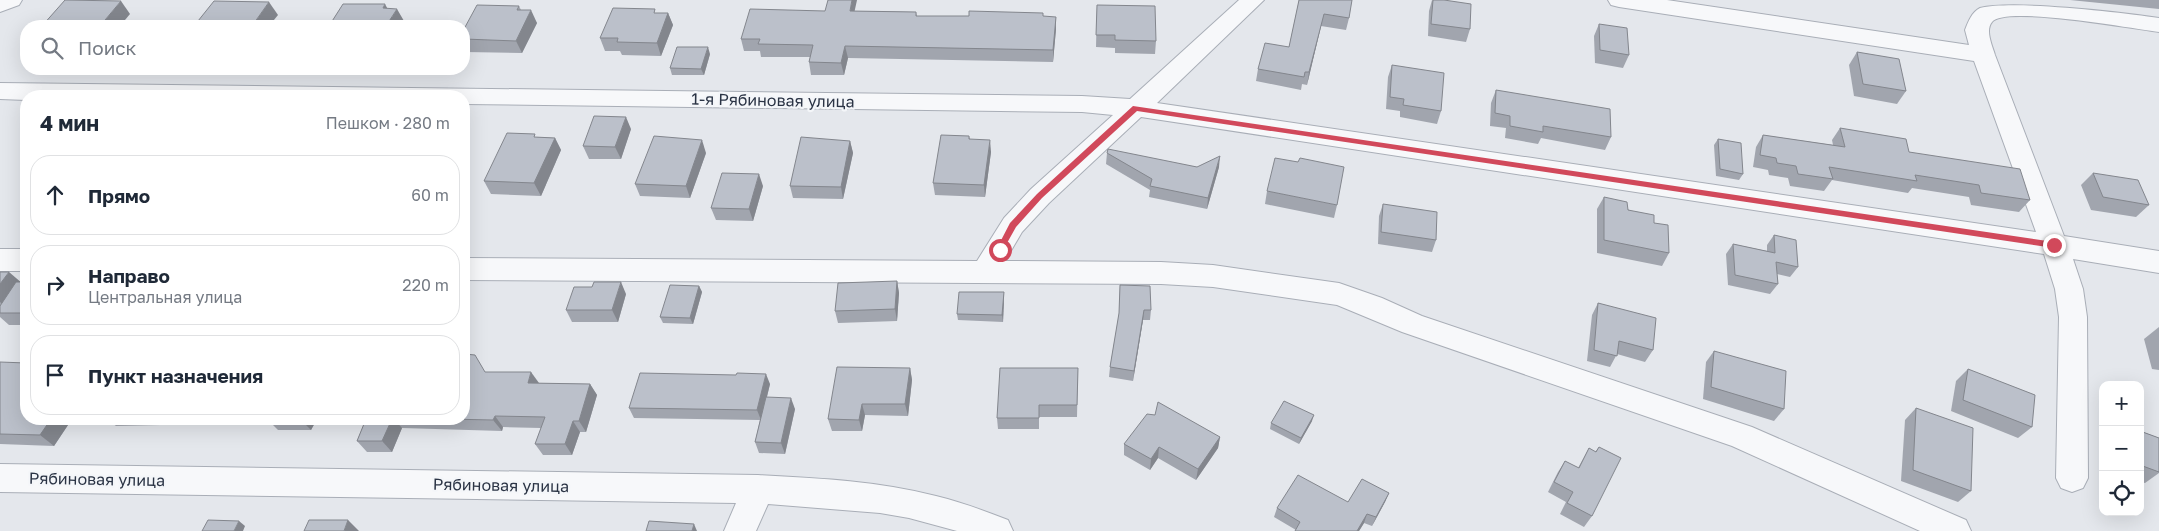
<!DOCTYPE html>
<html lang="ru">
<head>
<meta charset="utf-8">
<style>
	body { margin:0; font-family:"Golos Text",sans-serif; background:#f2f2f3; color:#1f2937 }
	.controls { position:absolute; right:15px; bottom:15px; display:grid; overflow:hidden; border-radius:10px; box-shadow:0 5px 20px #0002 }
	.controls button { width:45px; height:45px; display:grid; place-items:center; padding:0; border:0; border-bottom:1px solid #e0e1e3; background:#fff; color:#1f2937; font:25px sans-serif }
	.stop { position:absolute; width:15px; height:15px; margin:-11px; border:4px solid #d1495b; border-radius:50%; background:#fff }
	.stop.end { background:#d1495b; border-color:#fff; box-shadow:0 1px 5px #0008 }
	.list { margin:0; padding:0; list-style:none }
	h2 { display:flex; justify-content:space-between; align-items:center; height:65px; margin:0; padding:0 20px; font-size:21px }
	h2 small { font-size:16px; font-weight:400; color:#747a83 }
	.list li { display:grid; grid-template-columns:32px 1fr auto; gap:15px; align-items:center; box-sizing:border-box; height:80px; margin:0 10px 10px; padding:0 10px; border:1px solid #e0e1e3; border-radius:20px }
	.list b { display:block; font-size:19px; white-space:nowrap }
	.list p { margin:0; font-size:16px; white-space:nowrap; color:#747a83 }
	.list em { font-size:16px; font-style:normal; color:#747a83 }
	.icon { flex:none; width:28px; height:28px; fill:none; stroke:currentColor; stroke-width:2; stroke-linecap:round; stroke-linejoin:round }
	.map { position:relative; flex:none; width:2159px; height:531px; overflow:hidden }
	.search { position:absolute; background:#fff; box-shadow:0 5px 20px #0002; left:20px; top:20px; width:450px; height:55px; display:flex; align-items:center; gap:12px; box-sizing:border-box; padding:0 18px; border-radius:20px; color:#747a83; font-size:19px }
	.panel { position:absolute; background:#fff; box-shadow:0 5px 20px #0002; left:20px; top:90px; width:450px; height:335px; border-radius:20px }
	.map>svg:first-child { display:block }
</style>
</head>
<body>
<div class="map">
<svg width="2159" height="531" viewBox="0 0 2159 531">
	<rect width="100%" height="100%" fill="#e4e7ec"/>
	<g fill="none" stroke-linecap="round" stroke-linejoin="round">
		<g stroke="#a9aeb7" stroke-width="2">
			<g id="street">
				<polygon points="0,0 22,0 19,5 0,12"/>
				<path d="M1239,0H1264L1157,103L2036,232L1974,61L1619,7L1611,5L1608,0H1667L1969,45L1965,30C1968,22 1972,12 1980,8C2013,0 2119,12 2159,18V32C2135,29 2004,5 1992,22C1985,30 1992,45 1995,55L2064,236L2159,251V273L2073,259L2083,289L2087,317L2088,478L2083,488L2072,492L2061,488L2056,478L2059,317L2055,289L2044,254L1141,117L1049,203L1022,232L1005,261L1161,262L1213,265L1339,283L1382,298L1422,316L1752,427L1966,520L1971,531H1920L1732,446L1402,332L1337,305L1213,287L1161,284L464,280V258L977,261L1004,218L1031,189L1113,115L1082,112L464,104V96H26V100L0,99V83L1082,96L1130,99Z"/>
				<rect x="0" y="249" width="26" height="22"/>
				<path d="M0,464L758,475C818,478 878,481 936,496C961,502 985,511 1008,520L1013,531H957L909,518L880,513L768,504L756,531H724L736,503L0,492Z"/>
			</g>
		</g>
		<use href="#street" fill="#f7f8fa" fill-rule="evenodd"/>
	</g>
	<g fill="#a1a5ae">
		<polygon points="1299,0 1349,18 1346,30 1321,26 1307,85 1302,84 1301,90 1256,81 1258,69 1289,47"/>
		<polygon points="1432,0 1470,29 1466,42 1428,36 1429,11"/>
		<polygon points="2070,0 2159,0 2159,9"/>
		<polygon points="1097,5 1156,41 1155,54 1115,53 1115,48 1096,47"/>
		<polygon points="519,6 521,10 537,23 522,53 465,52 464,50 464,29"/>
		<polygon points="855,11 916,12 917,16 1056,17 1056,29 1053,62 848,58 844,75 811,75 809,62 810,57 761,57 760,51 744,51 741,39"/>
		<polygon points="657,13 668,13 673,25 661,56 622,55 620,51 605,51 600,38"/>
		<polygon points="1599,24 1629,55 1623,68 1595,63 1594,36"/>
		<polygon points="1857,52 1906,91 1897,104 1854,96 1849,65"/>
		<polygon points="710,54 704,75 672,75 670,68"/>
		<polygon points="1392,65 1441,111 1437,124 1400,117 1400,111 1386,109 1388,77"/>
		<polygon points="1496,90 1611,137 1605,150 1541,138 1538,144 1505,138 1506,128 1490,126 1491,103"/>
		<polygon points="1840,128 1909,152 2030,200 2019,212 1971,205 1969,197 1912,188 1908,193 1832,180 1824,191 1790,186 1788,178 1769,175 1768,170 1753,167 1756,147 1763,135 1833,145 1832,140"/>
		<polygon points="631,129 621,159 589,159 583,146"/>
		<polygon points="969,136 970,139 991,152 985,197 935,195 933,183"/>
		<polygon points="537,137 555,138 561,150 541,196 491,194 484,181"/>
		<polygon points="1718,139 1743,174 1739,180 1716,176 1714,145"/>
		<polygon points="850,141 853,153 843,199 793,198 790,186"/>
		<polygon points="706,153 690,198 640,196 635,184"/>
		<polygon points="1107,153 1197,167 1219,167 1207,209 1149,197 1150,190 1106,164"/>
		<polygon points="2093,173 2149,205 2136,217 2091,210 2081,185"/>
		<polygon points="763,186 753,221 716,220 711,208"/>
		<polygon points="1267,191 1337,205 1334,218 1265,204"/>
		<polygon points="1604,197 1654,223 1669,253 1662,266 1597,253 1597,209"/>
		<polygon points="1383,204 1436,240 1432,252 1378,244 1379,216"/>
		<polygon points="1774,235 1798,267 1790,277 1777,274 1778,284 1770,294 1728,285 1726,254 1733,244 1767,251 1767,245"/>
		<polygon points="0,272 21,282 26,282 26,325 9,325 0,317"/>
		<polygon points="897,281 899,293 897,321 838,323 835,311"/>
		<polygon points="1120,285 1151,310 1150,320 1143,320 1133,381 1109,377 1110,367 1119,315"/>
		<polygon points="699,286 702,292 693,324 663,323 660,317"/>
		<polygon points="1004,292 1004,299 1003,322 958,320 957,314"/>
		<polygon points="626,294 618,322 572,322 566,310"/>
		<polygon points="1598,303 1653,350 1645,362 1617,354 1610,367 1587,361 1592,315"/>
		<polygon points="2159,327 2159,370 2152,369 2144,339"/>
		<polygon points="1714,351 1784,409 1774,421 1703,399 1706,362"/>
		<polygon points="0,362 26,419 61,419 68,425 54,446 0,444"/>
		<polygon points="910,368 912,380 908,416 865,415 862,431 832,431 828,419"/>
		<polygon points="1078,368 1077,417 1039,417 1039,429 998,429 997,418"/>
		<polygon points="1968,369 2032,427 2018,438 1951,411 1956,381"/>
		<polygon points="486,372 538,383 590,384 597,395 586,432 580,432 572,455 543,455 535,444 541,428 503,427 502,431 402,428 392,452 367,452 357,441 366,419 464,419"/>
		<polygon points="770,384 767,397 795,409 785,454 759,453 755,442 760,420 634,418 629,408"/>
		<polygon points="1916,408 1971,491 1958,502 1901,481 1905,420"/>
		<polygon points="107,419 163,419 160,425 116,426"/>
		<polygon points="267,419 317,419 311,430 278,430"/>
		<polygon points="1312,421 1299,444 1270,429 1271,423"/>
		<polygon points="2103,431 2103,466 2099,465 2101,432"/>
		<polygon points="2140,431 2159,438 2159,473 2145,483 2140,482"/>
		<polygon points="1220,437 1218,448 1196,480 1158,458 1150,470 1124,455 1124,444"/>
		<polygon points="1599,447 1592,516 1584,527 1560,514 1566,502 1548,492 1558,472 1565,461 1578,468 1589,448 1595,452"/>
		<polygon points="1389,493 1385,502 1372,526 1364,523 1359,531 1295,531 1296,530 1274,517 1277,508 1348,502"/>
	</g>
	<g fill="#83868d">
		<polygon points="852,0 857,0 852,23 850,11"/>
		<polygon points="121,1 130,14 120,26 100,26"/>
		<polygon points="269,2 278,15 269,26 252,26"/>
		<polygon points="385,4 392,17 397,9 404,21 401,26 386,26 383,8"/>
		<polygon points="531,10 537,23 522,53 516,41"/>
		<polygon points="668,13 673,25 661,56 657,43"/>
		<polygon points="1324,14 1321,26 1307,85 1309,72"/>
		<polygon points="1056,17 1056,29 1053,62 1053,50"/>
		<polygon points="845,46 848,58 844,75 841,63"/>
		<polygon points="708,47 710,54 704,75 701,69"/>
		<polygon points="626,117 631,129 621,159 615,147"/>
		<polygon points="555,138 561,150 541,196 534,183"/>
		<polygon points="702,140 706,153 690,198 686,186"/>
		<polygon points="990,140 991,152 985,197 984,185"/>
		<polygon points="850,141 853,153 843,199 841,187"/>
		<polygon points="1220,156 1219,167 1207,209 1208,198"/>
		<polygon points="759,174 763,186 753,221 749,209"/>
		<polygon points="9,272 23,284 6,307 0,302 0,284"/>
		<polygon points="897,281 899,293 897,321 895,309"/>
		<polygon points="621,282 626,294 618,322 612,310"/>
		<polygon points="699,286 702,292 693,324 690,318"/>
		<polygon points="1004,292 1004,299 1003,322 1002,315"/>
		<polygon points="1144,310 1143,320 1133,381 1134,371"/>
		<polygon points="910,368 912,380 908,416 905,404"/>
		<polygon points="531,372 539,383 528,383"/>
		<polygon points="766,374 770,384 761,420 757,410"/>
		<polygon points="590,384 597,395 586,432 579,421"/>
		<polygon points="791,398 795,409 785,454 781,443"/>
		<polygon points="862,404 865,415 862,431 859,420"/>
		<polygon points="1314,415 1312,421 1299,444 1301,438"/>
		<polygon points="495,416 503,427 502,431 493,420"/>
		<polygon points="44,419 61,419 68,425 54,446 40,435"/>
		<polygon points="153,419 163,419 160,425"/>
		<polygon points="300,419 317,419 311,430"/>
		<polygon points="392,419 394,419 402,428 392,452 382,441"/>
		<polygon points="573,421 580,432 572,455 565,444"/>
		<polygon points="1220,437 1218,448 1196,480 1198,469"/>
		<polygon points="1159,447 1158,458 1150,470 1151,459"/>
		<polygon points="1389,493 1385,502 1372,526 1376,517"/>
		<polygon points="1367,514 1364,523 1359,531 1357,531"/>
		<polygon points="348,520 359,531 344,531"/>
		<polygon points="239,521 245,526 243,531 234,531"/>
		<polygon points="694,524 697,531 692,531"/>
	</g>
	<g fill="#bbc0ca" stroke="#83868d">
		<polygon points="65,0 121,1 100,26 42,26"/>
		<polygon points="828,0 852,0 850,11 916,12 916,16 969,16 969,11 1043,13 1043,16 1056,17 1053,50 845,46 841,63 809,62 813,45 758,44 760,39 741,39 750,9 825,11"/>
		<polygon points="1299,0 1352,0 1349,18 1324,14 1309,72 1305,72 1304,77 1258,69 1265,43 1289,47"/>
		<polygon points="1433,0 1444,0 1471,4 1470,29 1431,24"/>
		<polygon points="214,1 269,2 252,26 194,26"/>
		<polygon points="343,4 385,4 383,8 397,9 386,26 329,26"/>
		<polygon points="477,5 519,6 517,10 531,10 516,41 464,39 464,29"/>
		<polygon points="1097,5 1155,6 1156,41 1115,40 1115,35 1096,35"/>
		<polygon points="613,8 655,9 654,13 668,13 657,43 617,42 618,38 600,38"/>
		<polygon points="1599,24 1627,28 1629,55 1600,50"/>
		<polygon points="677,47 708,47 701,69 670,68"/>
		<polygon points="1857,52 1899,59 1906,91 1863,84"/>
		<polygon points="1392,65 1444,73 1441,111 1403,105 1404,99 1390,97"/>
		<polygon points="1496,90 1610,109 1611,137 1543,126 1543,132 1510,126 1510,116 1495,113"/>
		<polygon points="594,116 626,117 615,147 583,146"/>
		<polygon points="1840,128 1906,139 1909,152 2020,169 2030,200 1981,193 1979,185 1915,175 1917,181 1829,167 1833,179 1798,174 1796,166 1777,163 1776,158 1760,155 1763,135 1845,147"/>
		<polygon points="507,133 535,134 534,137 555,138 534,183 484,181"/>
		<polygon points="941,135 969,136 969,139 990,140 984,185 933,183"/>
		<polygon points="654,136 702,140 686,186 635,184"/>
		<polygon points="801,137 850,141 841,187 790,186"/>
		<polygon points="1718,139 1741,143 1743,174 1720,169"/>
		<polygon points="1108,149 1197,167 1220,156 1208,198 1150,186 1152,179 1107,153"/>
		<polygon points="1275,158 1298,162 1300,158 1344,167 1337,205 1267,191"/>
		<polygon points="722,173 759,174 749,209 711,208"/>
		<polygon points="2093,173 2138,180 2149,205 2103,197"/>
		<polygon points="1604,197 1627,202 1628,210 1654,215 1654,223 1668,225 1669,253 1604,240"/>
		<polygon points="1383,204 1437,212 1436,240 1381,232"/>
		<polygon points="1774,235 1796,240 1798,267 1776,262 1778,284 1735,275 1733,244 1775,253"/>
		<polygon points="0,272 9,272 0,284"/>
		<polygon points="897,281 895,309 835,311 838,283"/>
		<polygon points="16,282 26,282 26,313 0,313 0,306"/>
		<polygon points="594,282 621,282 612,310 566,310 574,287 592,287"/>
		<polygon points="670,285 699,286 690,318 660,317"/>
		<polygon points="1120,285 1150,286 1151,310 1144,310 1134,371 1110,367 1119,313"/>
		<polygon points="959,292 1004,292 1002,315 957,314"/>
		<polygon points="1598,303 1656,318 1653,350 1619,341 1617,356 1594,350"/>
		<polygon points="1714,351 1786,371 1784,409 1711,387"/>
		<polygon points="465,354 475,355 485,372 531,372 528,383 590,384 579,421 573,421 565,444 535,444 545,417 495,416 493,420 447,419 464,419 464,355"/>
		<polygon points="0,362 26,363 26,419 51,419 40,435 0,434"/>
		<polygon points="837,367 910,368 905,404 862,404 859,420 828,419"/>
		<polygon points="1000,368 1078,368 1077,405 1039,405 1039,418 997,418"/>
		<polygon points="1968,369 2035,395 2032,427 1963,400"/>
		<polygon points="640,373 736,375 737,373 766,374 757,410 629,408"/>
		<polygon points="766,397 791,398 781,443 755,442"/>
		<polygon points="1284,401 1314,415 1301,438 1271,423"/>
		<polygon points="1158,402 1220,437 1198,469 1159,447 1151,459 1124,444 1147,414 1155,415"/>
		<polygon points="1916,408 1973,428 1971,491 1913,470"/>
		<polygon points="366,419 392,419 382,441 357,441"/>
		<polygon points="2140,431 2159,438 2159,472 2140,465"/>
		<polygon points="1599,447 1621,458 1592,516 1567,503 1573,492 1554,482 1565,461 1579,468 1589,448 1596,452"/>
		<polygon points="1298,475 1348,502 1362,479 1389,493 1376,517 1367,514 1357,531 1295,531 1300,522 1277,508"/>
		<polygon points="208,520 239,521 234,531 202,531"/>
		<polygon points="309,520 348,520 344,531 304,531"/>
		<polygon points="649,521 694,524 692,531 646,531"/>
	</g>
	<polygon fill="#d1495b" points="1133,106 2054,242 2058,245 2054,248 1137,111 1042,198 1016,227 1002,252 997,252 996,250 1010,223 1037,194"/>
	<g text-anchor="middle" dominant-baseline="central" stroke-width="4.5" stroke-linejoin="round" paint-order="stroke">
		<g font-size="16" fill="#2b3445" stroke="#f4f6f9">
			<text transform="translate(773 100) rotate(1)">1-я Рябиновая улица</text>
			<text transform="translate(97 479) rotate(1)">Рябиновая улица</text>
			<text transform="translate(501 485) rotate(1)">Рябиновая улица</text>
		</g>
	</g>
</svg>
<div class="controls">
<button>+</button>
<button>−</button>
<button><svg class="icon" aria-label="locate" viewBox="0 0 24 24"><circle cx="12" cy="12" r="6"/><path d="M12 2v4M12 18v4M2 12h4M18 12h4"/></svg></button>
</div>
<div class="stop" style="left:1000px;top:250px"></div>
<div class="stop end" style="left:2054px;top:245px"></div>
<div class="search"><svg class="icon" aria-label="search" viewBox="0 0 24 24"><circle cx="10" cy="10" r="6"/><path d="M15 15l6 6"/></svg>Поиск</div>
<section class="panel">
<h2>4 мин<small>Пешком · 280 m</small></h2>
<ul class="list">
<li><svg class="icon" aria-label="ahead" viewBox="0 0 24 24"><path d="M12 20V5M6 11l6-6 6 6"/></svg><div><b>Прямо</b></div><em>60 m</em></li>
<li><svg class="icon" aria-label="right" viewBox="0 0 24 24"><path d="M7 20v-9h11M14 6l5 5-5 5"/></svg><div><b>Направо</b><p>Центральная улица</p></div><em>220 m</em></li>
<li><svg class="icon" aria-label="arrive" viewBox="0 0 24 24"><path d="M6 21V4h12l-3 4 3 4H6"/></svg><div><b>Пункт назначения</b></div></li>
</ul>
</section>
</div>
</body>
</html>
